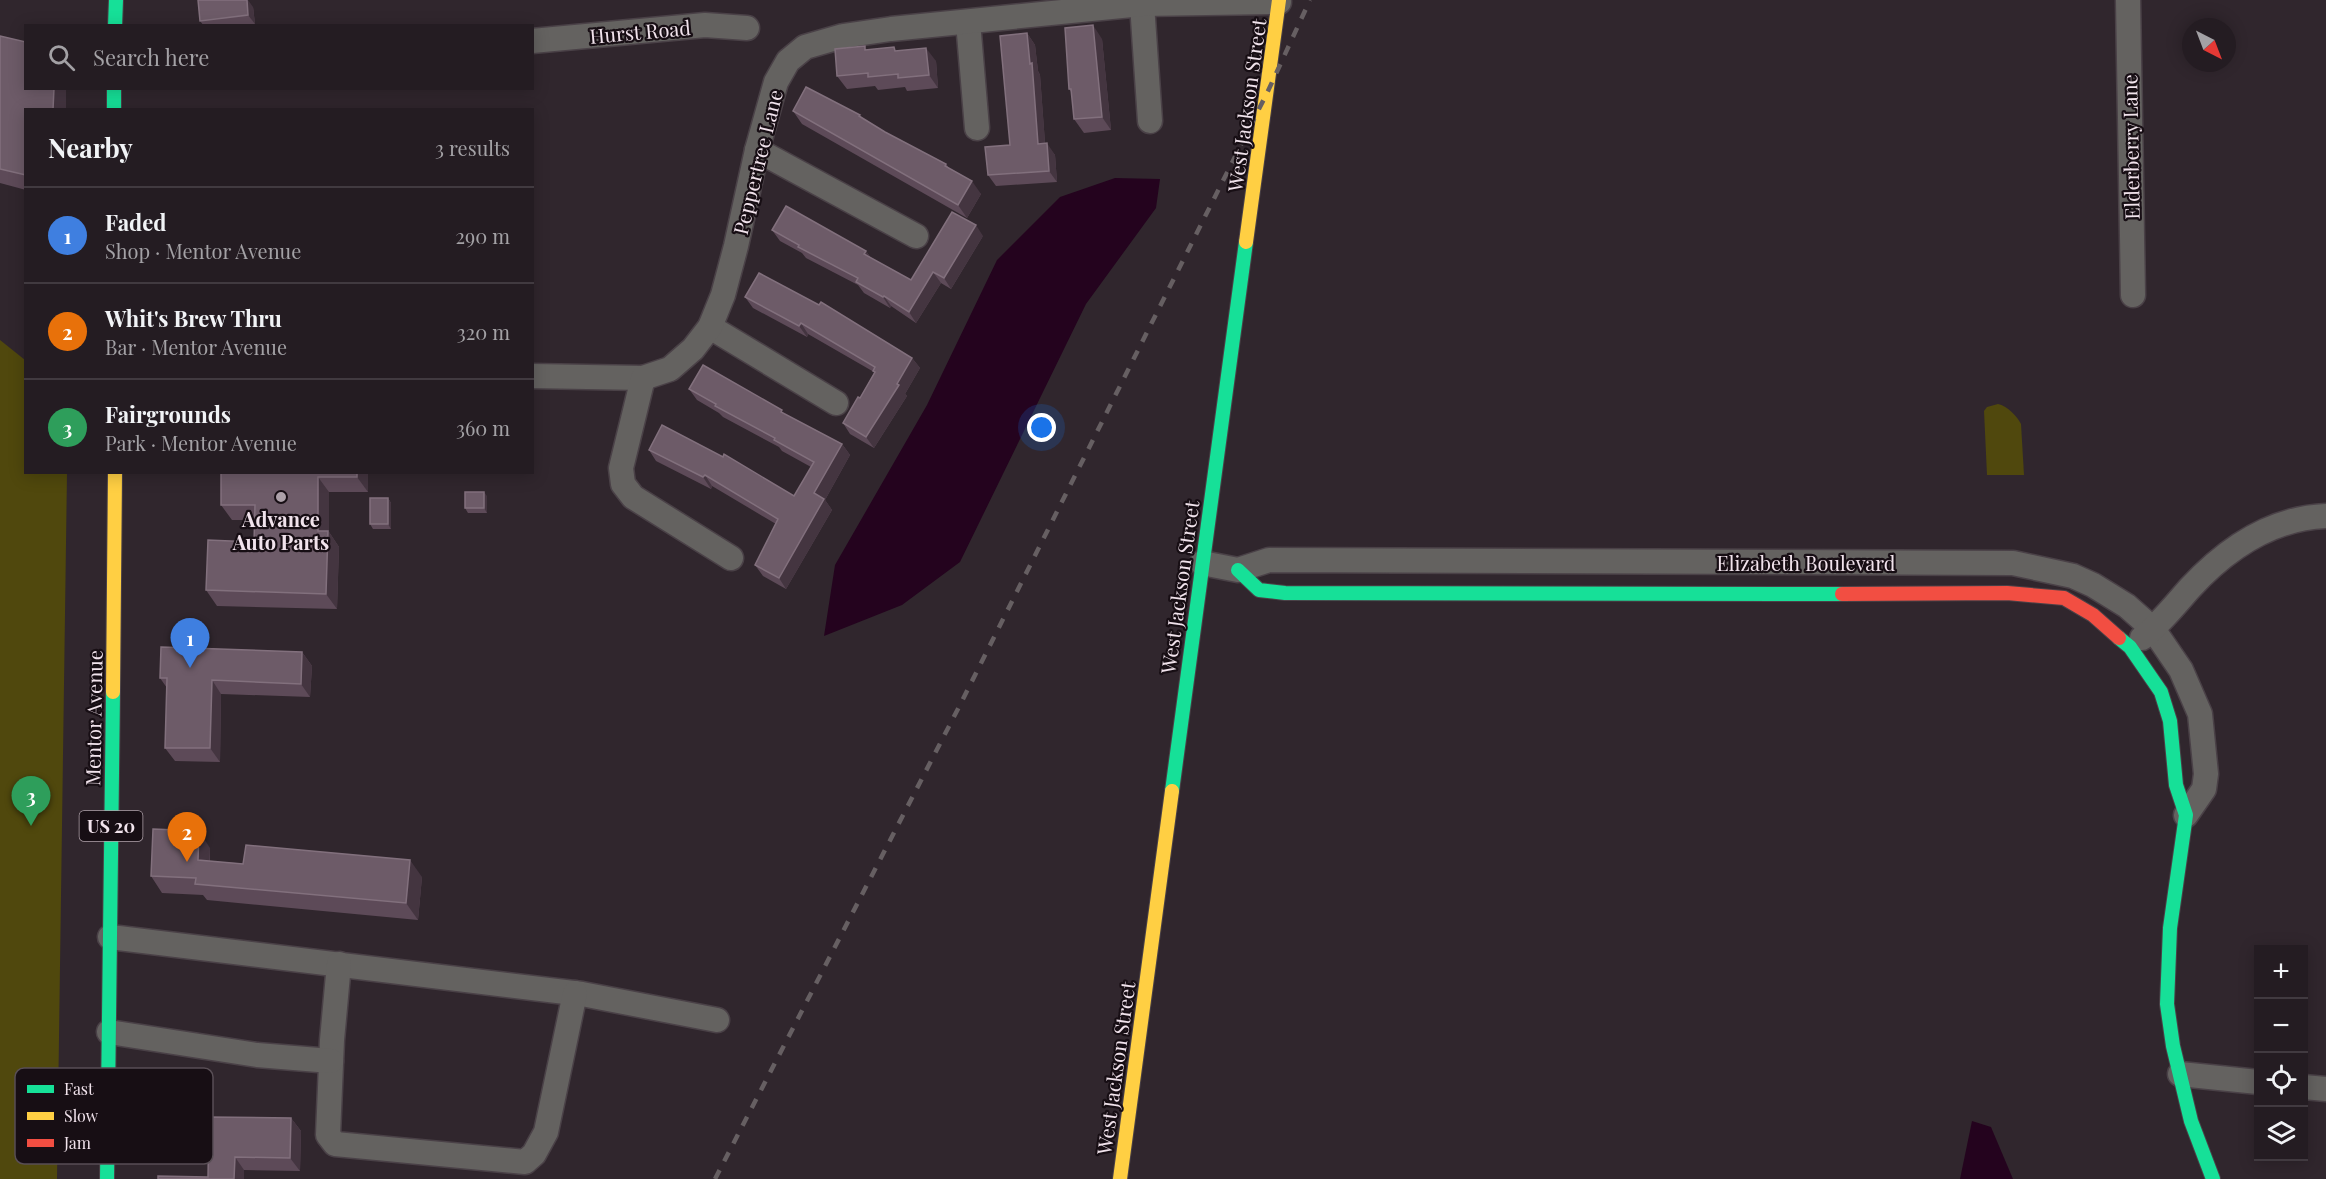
<!DOCTYPE html>
<html lang="en">
<head>
<meta charset="utf-8">
<style>
	body { margin:0; font-family:"Playfair Display",serif; background:#2c252a; color:#f1f3f6 }
	.controls { position:absolute; right:18px; bottom:18px; display:grid; overflow:hidden; border-radius:0px; box-shadow:0 3px 15px #0003 }
	.controls button { width:54px; height:54px; display:grid; place-items:center; padding:0; border:0; border-bottom:2px solid #413a40; background:#241c22; color:#f1f3f6; font:30px sans-serif }
	.compass { position:absolute; left:2182px; top:18px; width:54px; height:54px; border-radius:50%; background:#241c22; box-shadow:0 3px 15px #0003; rotate:138deg }
	.you { position:absolute; left:1042px; top:428px; width:21px; height:21px; margin:-15px; border:4px solid #fff; border-radius:50%; background:#1a73e8; box-shadow:0 0 0 9px #1a73e833 }
	.badge { display:grid; place-items:center; width:39px; height:39px; border-radius:50%; background:#b45309; color:#fff; font-size:20px; font-weight:700 }
	.pin { position:absolute; translate:-50% -50px; filter:drop-shadow(0 2px 3px #0008) }
	.pin::after { content:''; position:absolute; top:32px; width:21px; height:18px; background:inherit; clip-path:polygon(0 0,100% 0,50% 100%) }
	.list { margin:0; padding:0; list-style:none }
	h2 { display:flex; justify-content:space-between; align-items:center; height:78px; margin:0; padding:0 24px; font-size:26px }
	h2 small { font-size:20px; font-weight:400; color:#a3a1a5 }
	.list li { display:grid; grid-template-columns:39px 1fr auto; gap:18px; align-items:center; box-sizing:border-box; height:96px; padding:0 24px; border-top:2px solid #413a40 }
	.list b { display:block; font-size:22px; white-space:nowrap }
	.list p { margin:0; font-size:20px; white-space:nowrap; color:#a3a1a5 }
	.list em { font-size:20px; font-style:normal; color:#a3a1a5 }
	.icon { flex:none; width:33px; height:33px; fill:none; stroke:currentColor; stroke-width:2; stroke-linecap:round; stroke-linejoin:round }
	.map { position:relative; flex:none; width:2326px; height:1179px; overflow:hidden }
	.search { position:absolute; background:#241c22; box-shadow:0 3px 15px #0003; left:24px; top:24px; width:510px; height:66px; display:flex; align-items:center; gap:15px; box-sizing:border-box; padding:0 21px; border-radius:0px; color:#a3a1a5; font-size:22px }
	.panel { position:absolute; background:#241c22; box-shadow:0 3px 15px #0003; left:24px; top:108px; width:510px; height:366px; border-radius:0px }
	.map>svg:first-child { display:block }
</style>
</head>
<body>
<div class="map">
<svg width="2326" height="1179" viewBox="0 0 2326 1179">
	<rect width="100%" height="100%" fill="#30262d"/>
	<g fill="#50480d">
		<polygon points="0,340 25,360 26,472 67,473 57,1179 0,1179"/>
		<path d="M1998,404C2007,406 2017,416 2021,424L2024,475H1987L1984,411L1987,407Z"/>
	</g>
	<g fill="#24031e">
		<polygon points="1115,178 1160,179 1156,208 1086,304 960,562 902,605 824,636 835,565 927,405 997,260 1060,197"/>
		<polygon points="1972,1121 1991,1127 2013,1179 1960,1179"/>
	</g>
	<g fill="none" stroke-linecap="round" stroke-linejoin="round">
		<g stroke="#4a4147" stroke-width="27">
			<g id="street">
				<polyline points="2128,0 2133,295"/>
				<polyline points="1142,4 1150,121"/>
				<polyline points="968,22 977,128"/>
				<polyline points="532,41 705,25 747,28"/>
				<polyline points="757,150 916,236"/>
				<polyline points="710,327 836,403"/>
				<polyline points="532,376 643,378"/>
				<polyline points="731,558 633,497 623,484 621,468 643,378 670,369 693,349 710,327 723,295 736,246 757,150 776,82 788,61 805,47 843,36 891,29 1142,4 1279,2"/>
				<polyline points="1202,563 1238,570 1269,560 2013,563 2073,576 2093,585 2127,606 2153,629 2181,670 2200,714 2206,774 2204,789 2186,815"/>
				<path d="M2142,638C2160,624 2174,606 2190,588C2226,549 2271,518 2326,516"/>
				<polyline points="110,937 582,994 717,1020"/>
				<polyline points="339,964 332,1040 328,1135 335,1144 525,1162 534,1154 546,1132 575,993"/>
				<polyline points="109,1032 257,1055 331,1061"/>
				<polyline points="2180,1074 2258,1082"/>
				<polyline points="2304,1087 2326,1089"/>
			</g>
		</g>
		<g stroke="#4a4147" stroke-width="16">
			<g id="fast">
				<polyline points="115,26 116,0"/>
				<polyline points="114,88 114,110"/>
				<polyline points="1238,570 1259,590 1285,593 1842,594"/>
				<polyline points="2119,638 2130,647 2161,692 2170,721 2176,785 2186,815 2170,928 2167,1004 2173,1046 2191,1121 2213,1179"/>
				<polyline points="1172,791 1246,242"/>
				<polyline points="107,1179 113,692"/>
			</g>
		</g>
		<g stroke="#4a4147" stroke-width="16">
			<g id="slow">
				<polyline points="1246,242 1279,0"/>
				<polyline points="113,692 115,472"/>
				<polyline points="1120,1179 1172,791"/>
			</g>
		</g>
		<g stroke="#4a4147" stroke-width="16">
			<polyline id="jam" points="1842,594 2007,593 2064,598 2093,615 2119,638"/>
		</g>
		<use href="#street" stroke="#646260" stroke-width="24"/>
		<use href="#fast" stroke="#16e098" stroke-width="14"/>
		<use href="#slow" stroke="#ffcf43" stroke-width="14"/>
		<use href="#jam" stroke="#f24e42" stroke-width="14"/>
		<polyline stroke="#665f62" stroke-width="4.5" stroke-dasharray="10 10" stroke-linecap="butt" points="715,1179 961,703 1268,91 1310,0"/>
	</g>
	<g fill="#5d4a58">
		<polygon points="253,7 255,24 245,26 204,26 200,21"/>
		<polygon points="1027,33 1035,45 1038,71 1040,75 1045,143 1055,155 1057,182 996,186 988,175 1010,145"/>
		<polygon points="0,36 26,88 66,88 66,110 26,110 26,190 0,183"/>
		<polygon points="1102,39 1111,130 1084,133 1074,119 1072,93 1069,89"/>
		<polygon points="868,49 897,51 936,61 938,88 907,91 905,87 878,90 875,86 847,89 837,76"/>
		<polygon points="793,111 863,119 885,132 946,164 949,168 981,194 967,218 802,124"/>
		<polygon points="772,230 866,251 871,258 911,280 983,236 951,289 941,283 916,323 891,306 890,308 864,293 858,285 806,258 802,253 780,241"/>
		<polygon points="745,297 912,358 920,368 905,394 907,396 874,448 850,434 843,423 860,398 874,373 874,372 808,334 807,337 753,308"/>
		<polygon points="689,389 785,414 842,444 850,455 825,500 832,510 786,589 763,576 755,565 776,524 712,486 711,489 656,461 649,450 794,496 811,467 782,451 779,447 723,417 719,413 697,400"/>
		<polygon points="221,472 368,472 368,492 329,492 329,532 339,547 337,609 217,606 206,590 254,542 255,520 232,520 221,505"/>
		<polygon points="487,496 487,513 468,513 465,508"/>
		<polygon points="388,498 391,503 391,529 373,529 370,524"/>
		<polygon points="302,652 312,666 310,697 221,694 220,762 175,761 165,748 167,688 160,678"/>
		<polygon points="210,848 210,861 422,877 418,920 207,900 203,895 162,893 151,876"/>
		<polygon points="209,1117 291,1118 301,1131 300,1171 244,1170 244,1179 158,1179 208,1177"/>
	</g>
	<g fill="#443540">
		<polygon points="247,0 248,0 253,7 255,24 248,15"/>
		<polygon points="1093,25 1102,39 1111,130 1102,117"/>
		<polygon points="1027,33 1035,45 1038,71 1040,75 1046,156 1038,144"/>
		<polygon points="926,48 936,61 938,88 929,75"/>
		<polygon points="54,88 66,88 66,110 53,110"/>
		<polygon points="1047,143 1055,155 1057,182 1049,171"/>
		<polygon points="972,181 981,194 967,218 958,205"/>
		<polygon points="976,225 983,236 951,289 944,278"/>
		<polygon points="866,251 873,261 864,254"/>
		<polygon points="933,272 941,283 916,323 909,312"/>
		<polygon points="884,296 891,306 890,308 883,297"/>
		<polygon points="801,323 808,334 807,337 799,326"/>
		<polygon points="912,358 920,368 905,394 907,396 874,448 866,437"/>
		<polygon points="842,444 850,455 825,500 832,510 786,589 779,578 814,493"/>
		<polygon points="357,472 368,472 368,492 357,477"/>
		<polygon points="705,475 712,486 711,489 703,477"/>
		<polygon points="318,477 329,492 329,532 339,547 337,609 326,594 318,531"/>
		<polygon points="484,492 487,496 487,513 484,508"/>
		<polygon points="388,498 391,503 391,529 388,524"/>
		<polygon points="302,652 312,666 310,697 301,684"/>
		<polygon points="212,680 221,694 220,762 210,748"/>
		<polygon points="199,831 210,848 209,876 198,860"/>
		<polygon points="410,860 422,877 418,920 406,903"/>
		<polygon points="291,1118 301,1131 300,1171 290,1158"/>
		<polygon points="235,1157 244,1170 244,1179 234,1179"/>
	</g>
	<g fill="#6d5b68" stroke="#82707d" stroke-width="1.5">
		<polygon points="198,0 247,0 248,15 200,21"/>
		<polygon points="1093,25 1102,117 1074,119 1071,89 1069,89 1065,28"/>
		<polygon points="1027,33 1030,64 1032,63 1038,144 1047,143 1049,171 988,175 985,147 1010,145 1000,36"/>
		<polygon points="0,36 26,42 26,88 54,88 53,110 26,110 26,175 0,169"/>
		<polygon points="865,46 865,50 894,47 895,51 926,48 929,75 898,78 898,74 868,77 868,73 837,76 835,49"/>
		<polygon points="806,87 860,115 859,116 885,132 946,164 945,166 972,181 958,205 793,111"/>
		<polygon points="786,206 866,251 864,254 911,280 952,212 976,225 944,278 933,272 909,312 884,296 883,297 856,282 858,278 798,247 799,245 772,230"/>
		<polygon points="759,273 819,305 821,302 912,358 897,384 899,385 866,437 843,423 858,397 860,398 875,372 873,371 875,367 801,323 799,326 745,297"/>
		<polygon points="703,365 782,410 781,412 842,444 814,493 824,499 779,578 755,565 778,519 705,475 703,477 649,450 662,425 723,457 724,454 794,496 814,462 774,440 775,438 715,406 716,404 689,389"/>
		<polygon points="221,472 357,472 357,477 318,477 318,531 328,531 326,594 206,590 208,540 254,542 255,505 221,505"/>
		<rect x="465" y="492" width="19" height="16"/>
		<rect x="370" y="498" width="18" height="26"/>
		<polygon points="161,647 302,652 301,684 212,680 210,748 165,748 167,678 160,678"/>
		<polygon points="153,829 199,831 198,860 243,864 246,845 410,860 406,903 195,884 196,878 151,876"/>
		<polygon points="209,1117 291,1118 290,1158 235,1157 234,1179 158,1179 158,1176 208,1177"/>
	</g>
	<circle fill="#ada1a9" stroke="#170e14" stroke-width="2" cx="281" cy="497" r="6"/>
	<g text-anchor="middle" dominant-baseline="central" stroke-width="4.5" stroke-linejoin="round" paint-order="stroke">
		<rect fill="#170e14" stroke="#b0a3ab" stroke-width="1.5" x="79.5" y="811" width="63" height="30" rx="4.5"/>
		<g font-size="18" font-weight="bold" fill="#f1e3ec">
			<text x="111" y="826">US 20</text>
		</g>
		<g font-size="20" fill="#f1e3ec" stroke="#170e14">
			<text transform="translate(640 31) rotate(-5)">Hurst Road</text>
			<text transform="translate(1246 105) rotate(-82)">West Jackson Street</text>
			<text transform="translate(2130 147) rotate(-91)">Elderberry Lane</text>
			<text transform="translate(757 162) rotate(-76)">Peppertree Lane</text>
			<text x="1806" y="562">Elizabeth Boulevard</text>
			<text transform="translate(1179 587) rotate(-82)">West Jackson Street</text>
			<text transform="translate(93 718) rotate(-89)">Mentor Avenue</text>
			<text transform="translate(1115 1068) rotate(-82)">West Jackson Street</text>
		</g>
		<g font-size="20" font-weight="bold" fill="#f1e3ec" stroke="#170e14">
			<text x="281" y="518">Advance<tspan x="281" dy="23">Auto Parts</tspan></text>
		</g>
	</g>
	<rect x="15" y="1068" width="198" height="96" rx="9" fill="#170e14" stroke="#584e55" stroke-width="1.5"/>
	<rect x="27" y="1085" width="27" height="8" fill="#16e098"/>
	<rect x="27" y="1112" width="27" height="8" fill="#ffcf43"/>
	<rect x="27" y="1139" width="27" height="8" fill="#f24e42"/>
	<g font-size="16" fill="#f1e3ec">
		<text x="64" y="1095">Fast</text>
		<text x="64" y="1122">Slow</text>
		<text x="64" y="1149">Jam</text>
	</g>
</svg>
<div class="controls">
<button>+</button>
<button>−</button>
<button><svg class="icon" aria-label="locate" viewBox="0 0 24 24"><circle cx="12" cy="12" r="6"/><path d="M12 2v4M12 18v4M2 12h4M18 12h4"/></svg></button>
<button><svg class="icon" aria-label="layers" viewBox="0 0 24 24"><path d="M12 4l9 5-9 5-9-5zM3 14l9 5 9-5"/></svg></button>
</div>
<svg class="compass" viewBox="-18 -18 36 36"><path d="M0-13l5 13h-10z" fill="#e53935"/><path d="M0 13l5-13h-10z" fill="#a3a1a5"/></svg>
<div class="you"></div>
<div class="pin badge" style="left:190px;top:668px;background:#3f7fe0">1</div>
<div class="pin badge" style="left:187px;top:862px;background:#e8710a">2</div>
<div class="pin badge" style="left:31px;top:826px;background:#2e9e5b">3</div>
<div class="search"><svg class="icon" aria-label="search" viewBox="0 0 24 24"><circle cx="10" cy="10" r="6"/><path d="M15 15l6 6"/></svg>Search here</div>
<section class="panel">
<h2>Nearby<small>3 results</small></h2>
<ul class="list">
<li><span class="badge" style="background:#3f7fe0">1</span><div><b>Faded</b><p>Shop · Mentor Avenue</p></div><em>290 m</em></li>
<li><span class="badge" style="background:#e8710a">2</span><div><b>Whit's Brew Thru</b><p>Bar · Mentor Avenue</p></div><em>320 m</em></li>
<li><span class="badge" style="background:#2e9e5b">3</span><div><b>Fairgrounds</b><p>Park · Mentor Avenue</p></div><em>360 m</em></li>
</ul>
</section>
</div>
</body>
</html>
